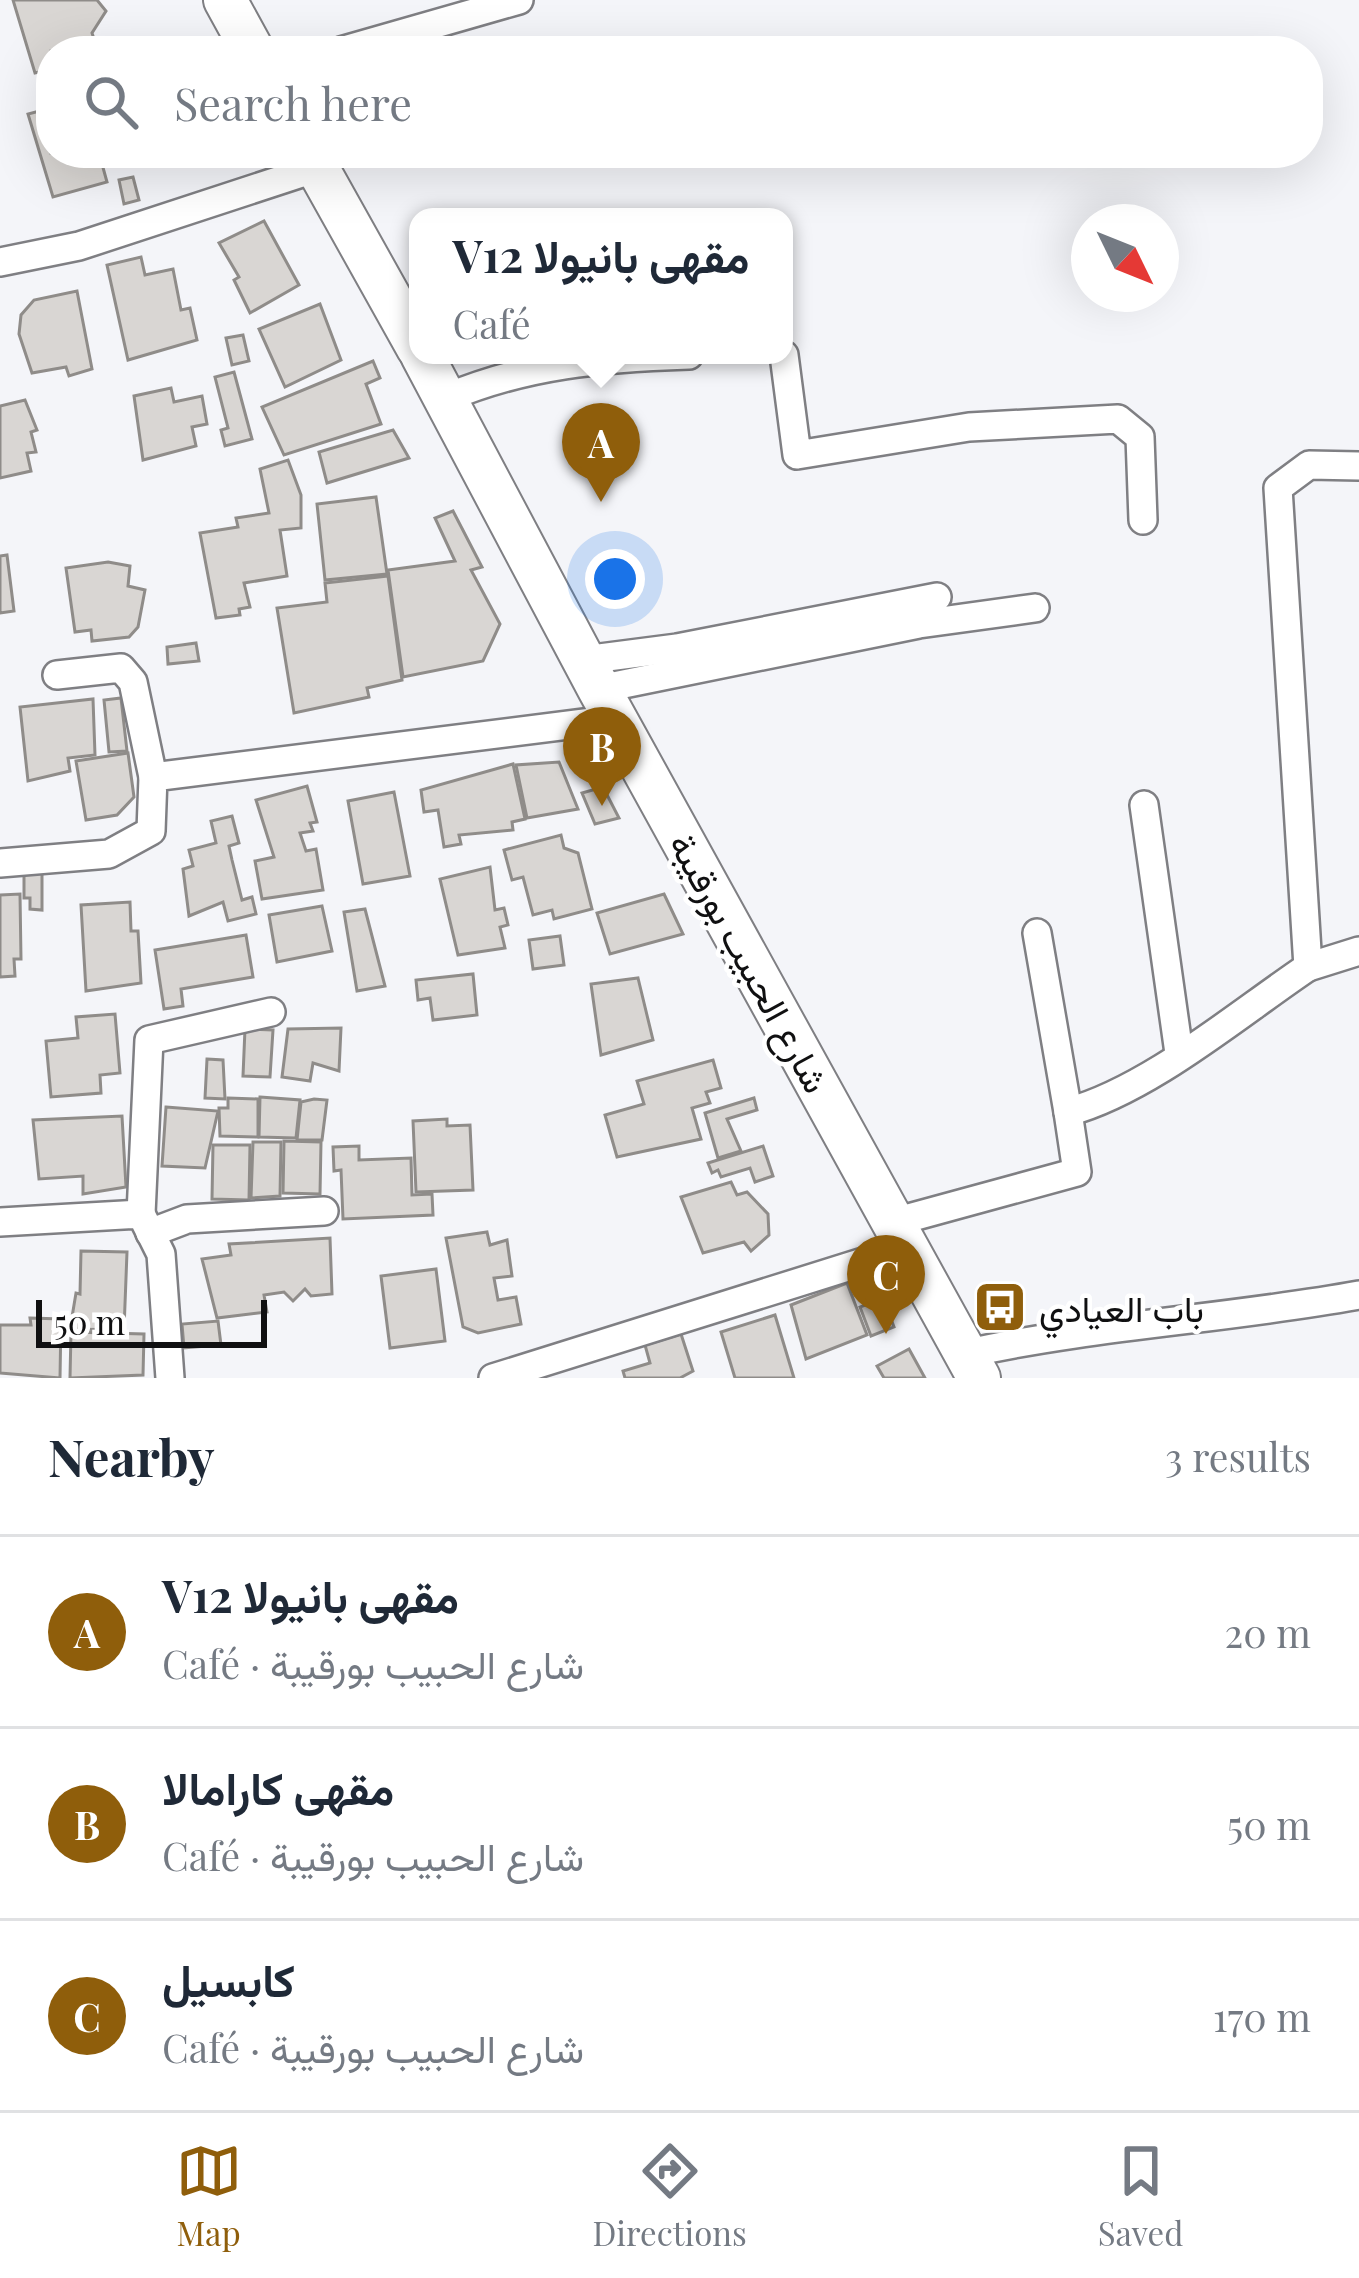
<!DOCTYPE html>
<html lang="en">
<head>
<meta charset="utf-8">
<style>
	body { margin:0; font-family:"Playfair Display",Vazirmatn,serif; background:#f2f2f3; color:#1f2937 }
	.compass { position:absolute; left:1071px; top:204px; width:108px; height:108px; border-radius:50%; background:#fff; box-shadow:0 12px 48px #0002; rotate:133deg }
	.scale { position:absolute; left:36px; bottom:30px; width:231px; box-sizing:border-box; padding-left:12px; border:6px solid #101011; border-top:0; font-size:33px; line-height:42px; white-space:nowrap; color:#101011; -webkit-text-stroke:9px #fff; paint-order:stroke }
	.you { position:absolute; left:615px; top:579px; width:42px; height:42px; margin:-30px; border:9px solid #fff; border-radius:50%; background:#1a73e8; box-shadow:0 0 0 18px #1a73e833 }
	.badge { display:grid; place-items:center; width:78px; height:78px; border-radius:50%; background:#8f5e0b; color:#fff; font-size:39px; font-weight:700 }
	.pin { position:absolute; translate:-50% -99px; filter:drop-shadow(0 3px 6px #0008) }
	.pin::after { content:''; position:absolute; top:63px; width:42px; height:36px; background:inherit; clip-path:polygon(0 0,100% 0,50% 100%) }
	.popup { position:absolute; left:409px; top:208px; width:384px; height:156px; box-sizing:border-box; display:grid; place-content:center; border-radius:24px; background:#fff; filter:drop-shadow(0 3px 9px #0005); font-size:39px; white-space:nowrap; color:#747a83 }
	.popup b { font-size:45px; color:#1f2937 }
	.popup::after { content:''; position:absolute; left:50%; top:100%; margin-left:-24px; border:24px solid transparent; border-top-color:#fff }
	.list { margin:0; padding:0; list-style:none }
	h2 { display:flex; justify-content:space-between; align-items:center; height:156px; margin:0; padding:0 48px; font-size:51px }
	h2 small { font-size:39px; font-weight:400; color:#747a83 }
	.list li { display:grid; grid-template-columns:78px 1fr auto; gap:36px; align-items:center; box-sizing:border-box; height:192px; padding:0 48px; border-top:3px solid #e0e1e3 }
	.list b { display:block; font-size:45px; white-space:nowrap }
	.list p { margin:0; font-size:39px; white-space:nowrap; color:#747a83 }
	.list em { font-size:39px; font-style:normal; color:#747a83 }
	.icon { flex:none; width:66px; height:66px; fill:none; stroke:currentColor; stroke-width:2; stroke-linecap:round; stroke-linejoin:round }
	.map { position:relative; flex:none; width:1359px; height:1378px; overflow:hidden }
	.search { position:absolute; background:#fff; box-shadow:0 12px 48px #0002; left:36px; right:36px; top:36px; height:132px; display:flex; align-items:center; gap:30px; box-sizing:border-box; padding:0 42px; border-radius:48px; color:#747a83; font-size:45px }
	.sheet { height:732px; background:#fff }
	nav { display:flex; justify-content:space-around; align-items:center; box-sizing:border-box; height:168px; border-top:3px solid #e0e1e3; background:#fff; font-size:33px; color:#747a83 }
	nav a { display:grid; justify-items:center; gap:6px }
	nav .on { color:#8f5e0b }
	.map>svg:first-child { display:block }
</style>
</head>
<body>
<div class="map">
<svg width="1359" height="1378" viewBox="0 0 1359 1378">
	<rect width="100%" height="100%" fill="#f4f5f9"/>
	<g fill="#d9d6d3" stroke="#8f8c89" stroke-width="3">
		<polygon points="13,0 97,0 106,11 92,33 98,51 51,51 51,69 35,73"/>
		<polygon points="51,108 51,153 99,153 107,182 53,197 28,114"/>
		<polygon points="133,177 139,200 124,204 119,180"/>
		<polygon points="264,221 299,285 250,313 234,280 239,277 219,243"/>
		<polygon points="141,257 145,275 173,269 181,310 190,308 197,340 128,360 107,265"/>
		<polygon points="77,291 92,369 69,376 66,367 32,373 19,334 21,315 34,300"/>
		<polygon points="320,304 341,360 285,387 259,329"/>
		<polygon points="243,335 249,361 232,365 226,338"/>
		<polygon points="373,361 380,378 366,384 381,424 284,455 262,407"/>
		<polygon points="234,372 252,439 225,446 221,430 228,428 215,377"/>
		<polygon points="171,388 174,402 202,396 207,424 192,427 196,446 143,460 134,396"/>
		<polygon points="25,400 37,430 31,432 36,452 27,453 31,471 0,478 0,406"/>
		<polygon points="393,430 409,458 327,483 319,452"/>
		<polygon points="288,460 301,495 301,528 280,530 287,576 244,583 250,607 239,609 240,615 216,618 200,533 238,527 236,518 269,513 260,469"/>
		<polygon points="376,497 387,574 325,580 317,504"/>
		<polygon points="453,511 482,567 471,570 500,624 483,661 403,677 388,570 455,561 435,518"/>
		<polygon points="7,555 14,611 0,613 0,556"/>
		<polygon points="108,562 130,566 128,586 145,590 138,627 129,637 92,641 91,630 75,632 66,568"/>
		<polygon points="388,576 402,680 367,688 369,697 294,713 277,608 327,602 325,583"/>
		<polygon points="196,643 199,661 168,664 167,647"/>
		<polygon points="121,698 127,751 109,752 104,700"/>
		<polygon points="93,699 95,755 68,758 70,771 28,781 20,707"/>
		<polygon points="128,753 134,797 117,815 86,820 76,761"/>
		<polygon points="559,762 578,809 527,818 516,765"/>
		<polygon points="513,764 525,819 512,822 513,830 459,835 461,844 444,847 438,810 424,812 421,790"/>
		<polygon points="307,786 317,822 310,823 313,831 300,833 306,851 316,849 323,890 262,899 255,861 274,857 256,800"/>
		<polygon points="603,787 619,818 595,824 582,793"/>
		<polygon points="394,792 410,876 363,884 348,801"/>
		<polygon points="232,816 239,843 229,846 232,860 242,900 252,897 256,914 228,921 223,902 189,916 183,869 193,866 189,850 216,843 211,821"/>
		<polygon points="561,835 564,848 578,853 592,909 554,919 552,910 533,915 523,877 512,880 504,850"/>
		<polygon points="490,867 495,910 504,908 508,925 500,927 505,948 458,955 440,879"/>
		<polygon points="24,872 42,872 42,910 30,909 30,898 24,898"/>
		<polygon points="20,894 21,959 14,959 15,976 0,977 0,895"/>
		<polygon points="664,894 683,934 610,954 597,913"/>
		<polygon points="130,902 131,931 138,931 141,983 86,991 81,905"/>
		<polygon points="322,906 332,951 277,962 269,915"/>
		<polygon points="365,909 385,986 357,991 344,912"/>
		<polygon points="246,935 253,977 181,989 183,1006 164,1009 155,950"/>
		<polygon points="560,936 564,965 533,969 529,940"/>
		<polygon points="473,974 477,1015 433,1020 430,998 418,1000 416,980"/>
		<polygon points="638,978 653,1040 601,1055 591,984"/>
		<polygon points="115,1014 120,1073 100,1075 101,1093 51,1097 46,1041 78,1038 76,1017"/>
		<polygon points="341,1028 339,1071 313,1063 310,1081 282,1077 288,1029"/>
		<polygon points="245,1029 273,1030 270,1077 243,1076"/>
		<polygon points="207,1059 223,1060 225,1099 205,1098"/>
		<polygon points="713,1060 721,1088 706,1092 710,1103 692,1108 701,1139 617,1157 605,1115 644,1104 637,1081"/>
		<polygon points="260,1097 300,1100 296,1138 259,1137"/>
		<polygon points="228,1098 258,1099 258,1137 220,1136 219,1108 228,1108"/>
		<polygon points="754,1098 757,1110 727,1119 741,1151 718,1158 705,1113"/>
		<polygon points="314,1099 327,1100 322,1140 297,1140 301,1102"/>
		<polygon points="166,1107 218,1111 205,1168 162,1166"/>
		<polygon points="122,1116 126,1187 83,1194 83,1176 39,1179 33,1120"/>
		<polygon points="447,1119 447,1126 470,1125 473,1190 416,1192 413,1121"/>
		<polygon points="284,1141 321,1142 320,1194 283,1193"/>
		<polygon points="253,1142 281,1142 280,1196 251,1198"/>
		<polygon points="213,1145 250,1145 249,1200 212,1199"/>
		<polygon points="359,1146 359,1160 411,1158 412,1195 432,1194 433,1215 343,1219 341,1170 334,1171 333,1147"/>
		<polygon points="763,1146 773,1176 755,1182 750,1168 721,1177 718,1170 712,1173 708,1163"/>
		<polygon points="731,1182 737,1195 747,1192 768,1214 769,1235 751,1251 744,1242 703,1253 681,1197"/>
		<polygon points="487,1232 490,1245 507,1240 512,1276 494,1278 498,1300 516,1297 521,1324 478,1333 463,1327 446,1238"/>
		<polygon points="330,1238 332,1294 311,1296 305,1289 293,1301 284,1292 264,1295 267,1312 217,1318 202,1259 231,1255 229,1244"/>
		<polygon points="81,1251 127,1252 124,1330 70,1329 76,1293 80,1294"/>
		<polygon points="436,1269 445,1341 390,1348 381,1276"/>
		<polygon points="847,1283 867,1335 806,1359 791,1305"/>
		<polygon points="883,1298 894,1327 871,1336 860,1307"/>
		<polygon points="775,1315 794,1378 735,1378 721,1332"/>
		<polygon points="30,1318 61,1319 60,1378 0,1373 0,1325 31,1325"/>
		<polygon points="218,1321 221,1345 184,1348 182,1324"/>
		<polygon points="71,1332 144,1334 143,1375 70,1378"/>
		<polygon points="681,1334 693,1371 680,1378 625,1378 623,1371 650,1363 645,1345"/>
		<polygon points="909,1349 925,1378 884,1378 877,1366"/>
	</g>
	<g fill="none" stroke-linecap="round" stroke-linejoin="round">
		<g stroke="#7f7f83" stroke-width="32">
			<g id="minor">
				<polyline points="341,51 519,0"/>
				<polyline points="0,262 79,246 317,168"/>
				<polyline points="784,355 797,455 969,427 1118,419 1140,437 1143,520"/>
				<path d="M446,398C527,364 601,358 689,355"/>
				<polyline points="584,660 677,648 937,597"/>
				<polyline points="57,675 121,668 133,682 153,777"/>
				<polyline points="599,689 919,624 1035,608"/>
				<polyline points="1144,805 1179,1053"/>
				<polyline points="0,863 109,854 151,831 153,777 616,719"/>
				<polyline points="1037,933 1068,1112"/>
				<polyline points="1308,967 1359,951"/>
				<polyline points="141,1214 149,1040 271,1012"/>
				<polyline points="0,1222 141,1214 161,1254 170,1378"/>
				<path d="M894,1222L1077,1172L1068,1112C1149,1090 1238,1014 1308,967L1278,488L1309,465L1359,466"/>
				<polyline points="150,1233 187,1219 324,1211"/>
				<path d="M964,1354C1094,1325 1228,1319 1359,1295"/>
				<polyline points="493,1378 908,1248"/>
			</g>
		</g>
		<g stroke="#7f7f83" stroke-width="46">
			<g id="primary">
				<polyline points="225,0 253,51"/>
				<polyline points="309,153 418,348"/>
				<polyline points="422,355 599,689 979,1378"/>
			</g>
		</g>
		<use href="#minor" stroke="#fff" stroke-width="27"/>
		<use href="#primary" stroke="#fff" stroke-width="42"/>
	</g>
	<defs>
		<g id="bus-square" transform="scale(2.7)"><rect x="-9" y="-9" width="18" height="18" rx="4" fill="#8f5e0b" stroke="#fff"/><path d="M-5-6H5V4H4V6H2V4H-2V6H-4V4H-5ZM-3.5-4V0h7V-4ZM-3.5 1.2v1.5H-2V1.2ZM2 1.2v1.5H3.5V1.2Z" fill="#fff"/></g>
	</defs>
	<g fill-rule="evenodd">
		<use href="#bus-square" x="1000" y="1307"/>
	</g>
	<g text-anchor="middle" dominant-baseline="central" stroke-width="9" stroke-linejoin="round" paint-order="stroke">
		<g font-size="36" fill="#101011" stroke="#fff">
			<text transform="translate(751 962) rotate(61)">شارع الحبيب بورقيبة</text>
		</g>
		<g font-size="36" fill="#101011" stroke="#fff" text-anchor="start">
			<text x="1039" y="1307">باب العيادي</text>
		</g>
	</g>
</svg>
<svg class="compass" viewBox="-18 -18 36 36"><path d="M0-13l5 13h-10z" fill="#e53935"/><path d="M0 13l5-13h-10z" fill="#747a83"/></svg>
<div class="scale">50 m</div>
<div class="you"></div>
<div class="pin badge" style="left:601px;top:502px">A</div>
<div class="popup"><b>V12 مقهى بانيولا</b>Café</div>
<div class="pin badge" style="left:602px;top:806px">B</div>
<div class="pin badge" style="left:886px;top:1334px">C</div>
<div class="search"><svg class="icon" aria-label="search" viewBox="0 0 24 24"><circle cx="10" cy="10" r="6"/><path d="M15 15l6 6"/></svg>Search here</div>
</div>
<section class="sheet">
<h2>Nearby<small>3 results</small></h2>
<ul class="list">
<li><span class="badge">A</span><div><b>V12 مقهى بانيولا</b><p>Café · شارع الحبيب بورقيبة</p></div><em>20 m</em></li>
<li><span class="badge">B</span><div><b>مقهى كارامالا</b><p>Café · شارع الحبيب بورقيبة</p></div><em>50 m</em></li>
<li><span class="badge">C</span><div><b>كابسيل</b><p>Café · شارع الحبيب بورقيبة</p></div><em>170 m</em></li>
</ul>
</section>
<nav>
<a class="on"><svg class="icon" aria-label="map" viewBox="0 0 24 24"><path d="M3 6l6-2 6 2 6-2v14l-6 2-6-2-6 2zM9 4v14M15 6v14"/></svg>Map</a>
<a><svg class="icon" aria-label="directions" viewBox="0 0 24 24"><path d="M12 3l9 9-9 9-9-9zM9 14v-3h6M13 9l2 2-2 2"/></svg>Directions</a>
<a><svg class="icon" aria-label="saved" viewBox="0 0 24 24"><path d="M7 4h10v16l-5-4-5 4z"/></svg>Saved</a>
</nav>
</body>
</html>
